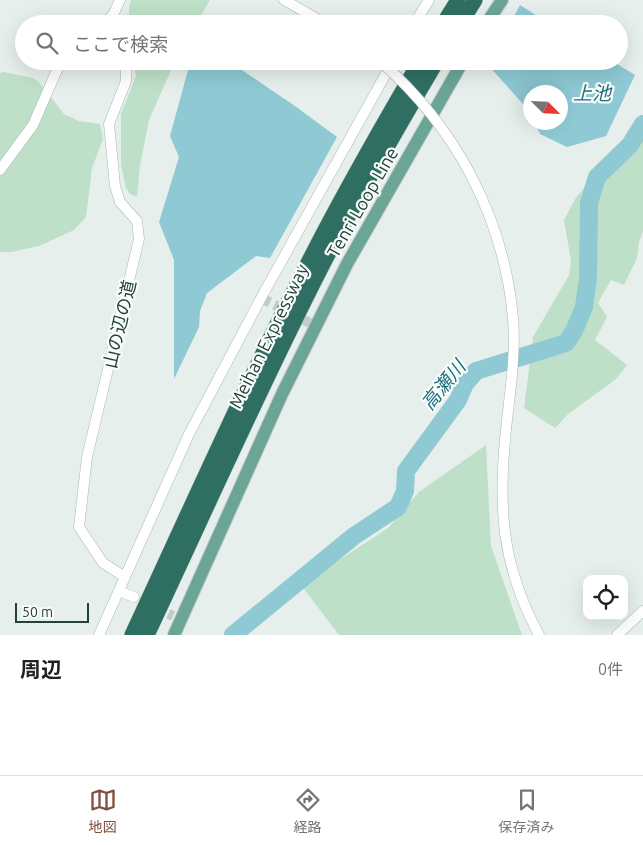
<!DOCTYPE html>
<html lang="ja">
<head>
<meta charset="utf-8">
<style>
	body { margin:0; font-family:Ubuntu,"Noto Sans JP",sans-serif; background:#f6f6f6; color:#202124 }
	.controls { position:absolute; right:15px; bottom:15px; display:grid; overflow:hidden; border-radius:10px; box-shadow:0 5px 20px #0002 }
	.controls button { width:45px; height:45px; display:grid; place-items:center; padding:0; border:0; border-bottom:1px solid #e0e0e0; background:#fff; color:#202124; font:25px sans-serif }
	.compass { position:absolute; left:523px; top:85px; width:45px; height:45px; border-radius:50%; background:#fff; box-shadow:0 5px 20px #0002; rotate:114deg }
	.scale { position:absolute; left:15px; bottom:12px; width:74px; box-sizing:border-box; padding-left:5px; border:2px solid #24423a; border-top:0; font-size:14px; line-height:18px; white-space:nowrap; color:#24423a; -webkit-text-stroke:4px #f7fbf9; paint-order:stroke }
	.list { margin:0; padding:0; list-style:none }
	h2 { display:flex; justify-content:space-between; align-items:center; height:65px; margin:0; padding:0 20px; font-size:21px }
	h2 small { font-size:16px; font-weight:400; color:#757577 }
	.icon { flex:none; width:28px; height:28px; fill:none; stroke:currentColor; stroke-width:2; stroke-linecap:round; stroke-linejoin:round }
	.map { position:relative; flex:none; width:643px; height:635px; overflow:hidden }
	.search { position:absolute; background:#fff; box-shadow:0 5px 20px #0002; left:15px; right:15px; top:15px; height:55px; display:flex; align-items:center; gap:12px; box-sizing:border-box; padding:0 18px; border-radius:28px; color:#757577; font-size:19px }
	.sheet { height:140px; background:#fff }
	nav { display:flex; justify-content:space-around; align-items:center; box-sizing:border-box; height:70px; border-top:1px solid #e0e0e0; background:#fff; font-size:14px; color:#757577 }
	nav a { display:grid; justify-items:center; gap:2px }
	nav .on { color:#7f4e3f }
	.map>svg:first-child { display:block }
</style>
</head>
<body>
<div class="map">
<svg width="643" height="635" viewBox="0 0 643 635">
	<rect width="100%" height="100%" fill="#e6efeb"/>
	<g fill="#bfe0c8">
		<polygon points="131,0 210,0 196,24 129,24 129,6"/>
		<polygon points="133,61 175,61 149,120 140,166 137,197 130,194 126,188 121,165 121,114 136,76"/>
		<polygon points="3,72 33,78 39,82 64,114 79,121 100,124 103,139 92,168 86,217 74,230 39,246 11,252 0,252 0,73"/>
		<polygon points="643,127 643,231 639,242 637,258 624,285 611,280 598,303 607,317 595,340 627,365 616,379 567,415 555,428 524,408 533,337 569,275 571,261 564,220 575,199 592,178 626,150"/>
		<polygon points="486,445 491,546 522,635 339,635 301,585 388,528 419,492"/>
	</g>
	<g fill="#8ec9d4">
		<polygon points="520,5 550,24 510,24"/>
		<polygon points="194,61 237,61 242,70 295,106 337,137 270,258 256,256 207,293 200,311 199,327 174,379 174,260 159,222 179,157 170,136 188,70"/>
		<polygon points="491,61 612,61 635,75 606,136 567,147 540,134 535,123 560,122 560,92 530,92 530,112 489,66"/>
	</g>
	<g fill="none" stroke-linecap="round" stroke-linejoin="round">
		<polyline stroke="#8ec9d4" stroke-width="18" points="233,635 354,536 398,507 405,491 406,471 458,400 465,384 476,371 566,343 574,331 584,307 588,279 589,203 597,177 630,145 643,124"/>
		<g stroke="#bfccc8" stroke-width="10" stroke-dasharray="10 5" stroke-linecap="butt">
			<polyline points="261,298 316,326"/>
			<polyline points="155,607 173,616"/>
		</g>
		<g stroke="#a8b8b2" stroke-width="11">
			<g id="minor">
				<polyline points="284,0 326,24"/>
				<polyline points="102,24 113,15 120,0"/>
				<polyline points="414,24 429,0"/>
				<polyline points="0,170 33,125 57,70 63,61"/>
				<path d="M506,429C498,507 501,564 539,635"/>
				<polyline points="125,577 103,563 79,527 87,457 139,239 137,221 120,202 115,186 109,124 126,81 126,61"/>
				<polyline points="119,591 134,597"/>
				<polyline points="99,635 189,434 261,298 393,61"/>
				<polyline points="617,635 643,611"/>
			</g>
		</g>
		<g stroke="#c2cac8" stroke-width="14">
			<g id="major">
				<polyline points="486,24 502,0"/>
				<polyline points="174,635 282,394 347,264 463,61"/>
			</g>
		</g>
		<g stroke="#c2cac8" stroke-width="16">
			<g id="highway">
				<polyline points="443,24 458,0"/>
				<polyline points="460,24 475,0"/>
				<path d="M132,635C190,510 246,383 310,259C344,192 382,126 420,61"/>
				<path d="M147,635C205,512 260,387 322,266C358,196 397,129 437,61"/>
			</g>
		</g>
		<use href="#minor" stroke="#fff" stroke-width="10"/>
		<use href="#major" stroke="#6aa596" stroke-width="12"/>
		<use href="#highway" stroke="#2f6f62" stroke-width="15"/>
		<g stroke="#a8b8b2" stroke-width="11" stroke-linecap="butt">
			<path id="minor-bridge" d="M380,61C456,127 504,218 513,318C516,355 510,392 506,429"/>
		</g>
		<use href="#minor-bridge" stroke="#fff" stroke-width="10"/>
	</g>
	<g text-anchor="middle" dominant-baseline="central" stroke-width="4.5" stroke-linejoin="round" paint-order="stroke">
		<g font-size="18" fill="#24423a" stroke="#f7fbf9">
			<text transform="translate(362 202) rotate(-60)">Tenri Loop Line</text>
			<text transform="translate(119 324) rotate(-77)">山の辺の道</text>
			<text transform="translate(268 336) rotate(-64)">Meihan Expressway</text>
		</g>
		<g font-size="19" font-style="italic" fill="#1c6f80" stroke="#f7fbf9">
			<text x="592" y="93">上池</text>
			<text transform="translate(443 385) rotate(-51)">高瀬川</text>
		</g>
	</g>
</svg>
<div class="controls">
<button><svg class="icon" aria-label="locate" viewBox="0 0 24 24"><circle cx="12" cy="12" r="6"/><path d="M12 2v4M12 18v4M2 12h4M18 12h4"/></svg></button>
</div>
<svg class="compass" viewBox="-18 -18 36 36"><path d="M0-13l5 13h-10z" fill="#e53935"/><path d="M0 13l5-13h-10z" fill="#757577"/></svg>
<div class="scale">50 m</div>
<div class="search"><svg class="icon" aria-label="search" viewBox="0 0 24 24"><circle cx="10" cy="10" r="6"/><path d="M15 15l6 6"/></svg>ここで検索</div>
</div>
<section class="sheet">
<h2>周辺<small>0件</small></h2>
<ul class="list">
</ul>
</section>
<nav>
<a class="on"><svg class="icon" aria-label="map" viewBox="0 0 24 24"><path d="M3 6l6-2 6 2 6-2v14l-6 2-6-2-6 2zM9 4v14M15 6v14"/></svg>地図</a>
<a><svg class="icon" aria-label="directions" viewBox="0 0 24 24"><path d="M12 3l9 9-9 9-9-9zM9 14v-3h6M13 9l2 2-2 2"/></svg>経路</a>
<a><svg class="icon" aria-label="saved" viewBox="0 0 24 24"><path d="M7 4h10v16l-5-4-5 4z"/></svg>保存済み</a>
</nav>
</body>
</html>
